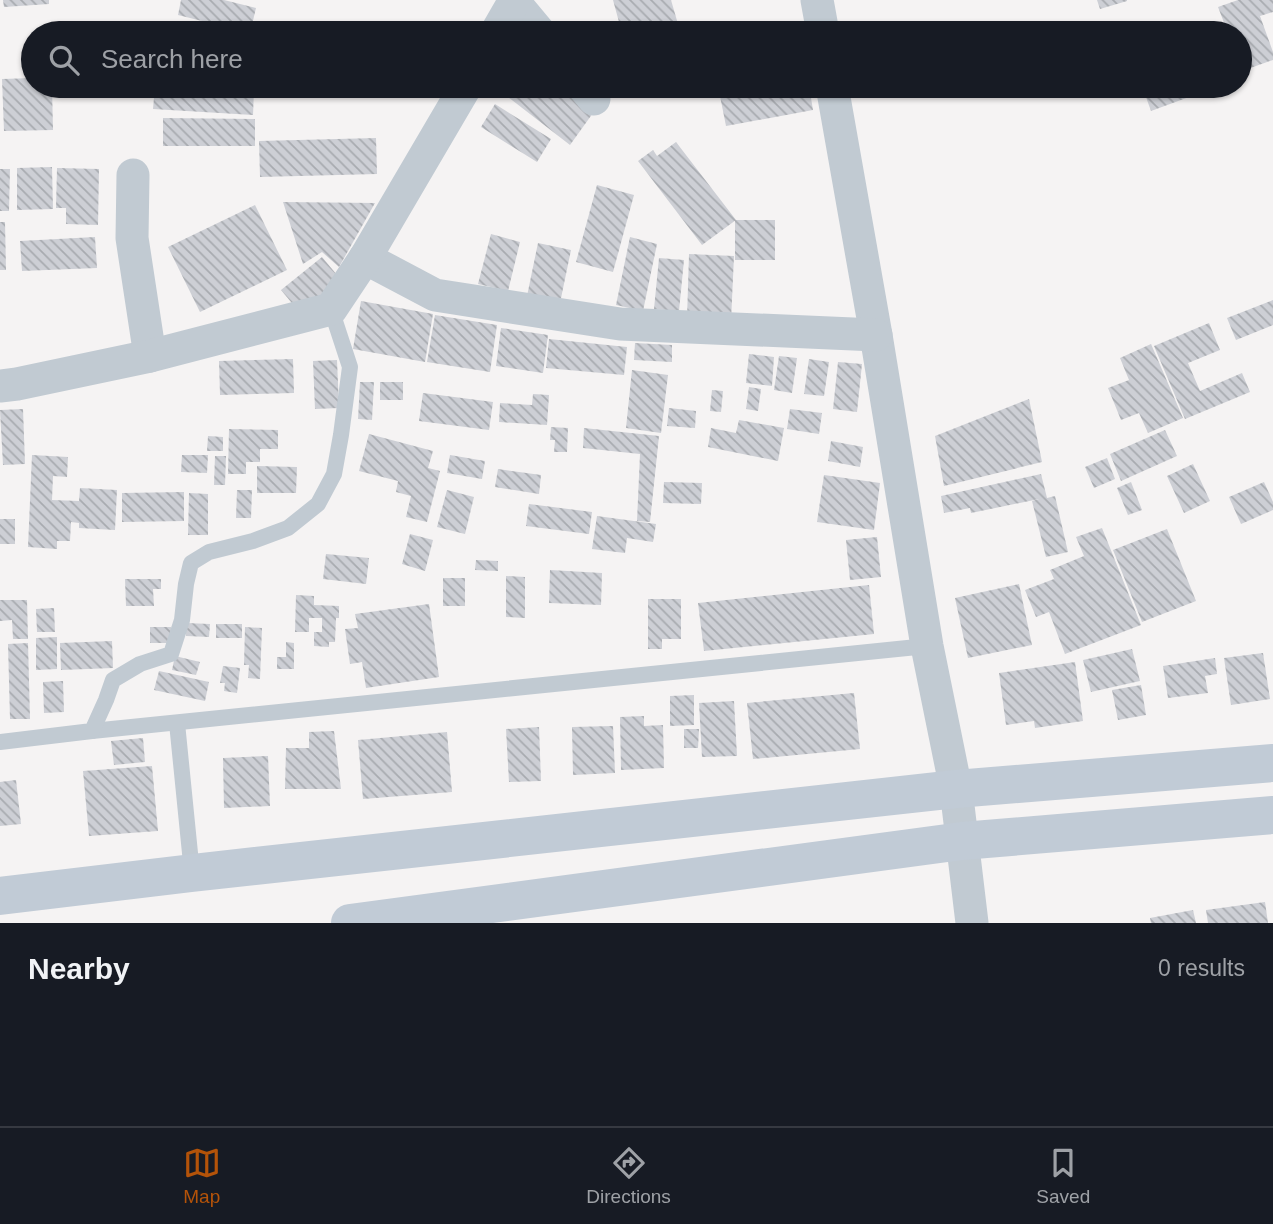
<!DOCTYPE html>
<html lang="en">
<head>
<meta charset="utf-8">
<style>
	body { margin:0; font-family:Helvetica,sans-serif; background:#20242c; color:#f1f3f6 }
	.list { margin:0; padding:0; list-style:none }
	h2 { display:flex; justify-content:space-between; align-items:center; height:91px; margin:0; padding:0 28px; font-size:30px }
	h2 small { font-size:23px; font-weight:400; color:#9ea1a6 }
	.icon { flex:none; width:38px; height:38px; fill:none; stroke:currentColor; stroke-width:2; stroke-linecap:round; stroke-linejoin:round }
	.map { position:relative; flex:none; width:1273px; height:923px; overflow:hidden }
	.search { position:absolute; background:#171b24; box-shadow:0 2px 5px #0004; left:21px; right:21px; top:21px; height:77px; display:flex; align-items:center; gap:18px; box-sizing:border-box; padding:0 24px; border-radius:38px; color:#9ea1a6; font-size:26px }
	.sheet { height:203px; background:#171b24 }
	nav { display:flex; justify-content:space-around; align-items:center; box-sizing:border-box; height:98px; border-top:2px solid #363941; background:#171b24; font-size:19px; color:#9ea1a6 }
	nav a { display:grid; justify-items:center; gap:4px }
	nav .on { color:#b45309 }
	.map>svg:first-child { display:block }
</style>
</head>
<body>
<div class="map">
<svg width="1273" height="923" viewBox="0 0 1273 923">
	<defs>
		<pattern id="building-back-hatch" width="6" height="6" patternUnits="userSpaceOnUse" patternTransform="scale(1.75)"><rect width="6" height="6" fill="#cdcfd5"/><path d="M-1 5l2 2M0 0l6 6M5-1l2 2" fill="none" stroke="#a8abb0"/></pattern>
	</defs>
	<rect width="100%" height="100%" fill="#f5f3f3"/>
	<g fill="url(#building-back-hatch)">
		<polygon points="3,0 49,0 49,4 4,7"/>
		<polygon points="181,0 224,0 256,8 250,33 178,15"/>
		<polygon points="613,0 671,0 680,31 672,33 622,33"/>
		<polygon points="1097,0 1127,0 1127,1 1100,9"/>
		<polygon points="1238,0 1273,0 1273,12 1260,16 1273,52 1273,60 1242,71 1240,66 1240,33 1228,33 1218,7"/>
		<polygon points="1207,22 1211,33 1178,33"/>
		<polygon points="33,78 33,86 52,86 53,130 4,131 2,79"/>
		<polygon points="155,86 254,90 253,115 153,109"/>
		<polygon points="510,86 571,86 593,113 570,145 504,94"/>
		<polygon points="718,86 809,86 813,110 726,126"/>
		<polygon points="1142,86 1219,86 1151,111"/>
		<polygon points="495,104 551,139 537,162 481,127"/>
		<polygon points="163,118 255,119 255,146 163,146"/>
		<polygon points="376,138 377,174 260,177 259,141"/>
		<polygon points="676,142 736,220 702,245 638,161 653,150 657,156"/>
		<polygon points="52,167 53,209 17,210 17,168"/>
		<polygon points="57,168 99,169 98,225 66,224 66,208 56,208"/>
		<polygon points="0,169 10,169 9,211 0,211"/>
		<polygon points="597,185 634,195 613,272 576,262"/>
		<polygon points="283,202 375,203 339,267 322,252 303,264"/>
		<polygon points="255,205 287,270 200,312 168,247"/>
		<rect x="735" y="220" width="40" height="40"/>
		<polygon points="0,222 5,222 6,270 0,270"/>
		<polygon points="491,234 520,242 508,291 478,284"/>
		<polygon points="95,237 97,268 22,271 20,241"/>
		<polygon points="630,237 657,244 643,311 616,305"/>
		<polygon points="538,243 571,250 560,303 527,296"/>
		<polygon points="689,254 734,256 731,321 687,319"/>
		<polygon points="322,257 342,281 301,314 281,290"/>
		<polygon points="659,258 684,260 679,311 654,309"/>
		<polygon points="1273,300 1273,325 1236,340 1227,318"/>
		<polygon points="361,301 433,314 425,362 353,349"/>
		<polygon points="435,315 497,325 490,372 427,362"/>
		<polygon points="1209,323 1220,350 1188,363 1200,391 1242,373 1250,392 1185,419 1154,346"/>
		<polygon points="501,328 548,335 543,373 496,366"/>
		<polygon points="549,339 627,347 624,375 546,368"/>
		<polygon points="635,343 672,345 672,362 634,360"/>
		<polygon points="1151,344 1183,418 1148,433 1139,413 1121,420 1108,388 1129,380 1120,358"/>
		<polygon points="749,354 774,357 772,386 746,383"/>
		<polygon points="779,356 797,358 792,393 774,390"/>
		<polygon points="293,359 294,393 220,395 219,361"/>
		<polygon points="809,359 829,362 824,396 804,394"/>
		<polygon points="337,360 339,408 315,409 313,361"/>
		<polygon points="838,362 862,364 857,412 833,409"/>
		<polygon points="632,370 668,375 661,433 626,428"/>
		<polygon points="360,382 374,382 372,420 358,419"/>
		<rect x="380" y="382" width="23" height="18"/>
		<polygon points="749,387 761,389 758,411 746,409"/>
		<polygon points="712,390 723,391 721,412 710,411"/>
		<polygon points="423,393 493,402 489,430 419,421"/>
		<polygon points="533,394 549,395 547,425 499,422 500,403 532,405"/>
		<polygon points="1029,399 1042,462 944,486 935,436"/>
		<polygon points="669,408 696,411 695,428 667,426"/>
		<polygon points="23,409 25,464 3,465 0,410"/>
		<polygon points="790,409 822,413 819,434 787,429"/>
		<polygon points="739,420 784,428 778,461 708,447 711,428 736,433"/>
		<polygon points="551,427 568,428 567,452 554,452 555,440 550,440"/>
		<polygon points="584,428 659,436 650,522 637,521 640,454 583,448"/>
		<polygon points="229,429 278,430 278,449 260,449 260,462 246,462 246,474 228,474"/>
		<polygon points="1165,430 1177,456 1121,481 1110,454"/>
		<polygon points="369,434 433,451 428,468 440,471 427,522 406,517 411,496 396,492 398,481 359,471"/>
		<polygon points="208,436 223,437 223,451 207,451"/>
		<polygon points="831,441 863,447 860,467 828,461"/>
		<polygon points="32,455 68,457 67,477 53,476 52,500 79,501 80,488 117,490 115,530 79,528 79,523 71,522 70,541 57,541 57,549 28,547"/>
		<polygon points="182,455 208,455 207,473 181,472"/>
		<polygon points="450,455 485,461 482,479 447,473"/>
		<polygon points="215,456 226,456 225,485 214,485"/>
		<polygon points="1107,458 1115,479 1094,488 1085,467"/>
		<polygon points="1193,464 1210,501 1184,513 1167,476"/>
		<polygon points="257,466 297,467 296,493 257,493"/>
		<polygon points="498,469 541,475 539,494 495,487"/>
		<polygon points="1041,474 1047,498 1055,496 1068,552 1046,557 1032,501 1039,499 971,513 970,508 944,513 941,496"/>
		<polygon points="824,475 880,483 874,530 817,522"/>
		<polygon points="664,482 702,483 701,504 663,503"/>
		<polygon points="1131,482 1142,510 1128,515 1117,488"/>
		<polygon points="1264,482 1273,502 1273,510 1241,524 1229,497"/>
		<polygon points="237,490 252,490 251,518 236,518"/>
		<polygon points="447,490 474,497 465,534 437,527"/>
		<polygon points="184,492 184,521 122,522 122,493"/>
		<polygon points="189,493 208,494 208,535 188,535"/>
		<polygon points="529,504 592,512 589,534 526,526"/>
		<polygon points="597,516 656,524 653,542 627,538 625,553 592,549"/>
		<rect x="0" y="519" width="15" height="25"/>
		<polygon points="1102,528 1141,625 1065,654 1049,612 1036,617 1025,590 1054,579 1050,570 1084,556 1076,537"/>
		<polygon points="1167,529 1196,601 1142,622 1113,550"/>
		<polygon points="410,534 433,540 425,571 402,564"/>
		<polygon points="877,537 881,577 850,580 846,540"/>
		<polygon points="326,554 369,558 366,584 323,579"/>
		<polygon points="476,560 498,561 498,571 475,570"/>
		<polygon points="550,570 602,573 601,605 549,603"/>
		<polygon points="506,576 525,577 525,618 506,617"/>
		<rect x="443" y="578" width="22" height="28"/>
		<polygon points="125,579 161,579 161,589 153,589 154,606 126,606"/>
		<polygon points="1019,584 1032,645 968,658 955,598"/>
		<polygon points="869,585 874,634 704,651 698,603"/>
		<polygon points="296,595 314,596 314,605 339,606 339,618 336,618 335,642 329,642 329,647 314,646 314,632 322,632 322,618 309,618 309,632 295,632"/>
		<polygon points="648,599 681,599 681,639 662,639 662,649 648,649"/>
		<polygon points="0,600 27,600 28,639 13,639 12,620 0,621"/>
		<polygon points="429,604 439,677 366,688 362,662 350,664 345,629 358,628 355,614"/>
		<polygon points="54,608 55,632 37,632 36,609"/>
		<polygon points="186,623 210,624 209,637 186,636"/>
		<rect x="216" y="624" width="26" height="14"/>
		<rect x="150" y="627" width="21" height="16"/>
		<polygon points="245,627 262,628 260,679 248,678 249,665 244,665"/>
		<polygon points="57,637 57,669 36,670 36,638"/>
		<polygon points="112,641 113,668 61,670 60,643"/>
		<polygon points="286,642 294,643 294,669 277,669 277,657 286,657"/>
		<polygon points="28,643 30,719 10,719 8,644"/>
		<polygon points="1132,649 1140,681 1091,692 1083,660"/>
		<polygon points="1263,653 1270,699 1231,705 1224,658"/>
		<polygon points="175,656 200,662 196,675 172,670"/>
		<polygon points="1215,658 1217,674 1205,676 1208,693 1168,698 1163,666"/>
		<polygon points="1075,662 1083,721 1035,728 1034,721 1006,725 999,673"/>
		<polygon points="223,666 240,668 237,693 224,691 225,683 220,683"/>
		<polygon points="159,671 209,682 205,701 154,690"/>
		<polygon points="63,681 64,712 44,713 43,682"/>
		<polygon points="1141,685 1146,715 1118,720 1112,690"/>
		<polygon points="854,693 860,749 753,759 747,703"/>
		<polygon points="694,695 694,725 670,726 670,696"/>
		<polygon points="734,701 737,756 702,757 699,703"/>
		<polygon points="644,716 644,726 663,725 664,768 621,770 620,717"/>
		<polygon points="613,726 615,773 573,775 572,727"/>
		<polygon points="539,727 541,781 509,782 506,729"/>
		<polygon points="684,729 699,729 698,748 684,748"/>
		<polygon points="334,731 341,789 285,789 286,748 309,748 309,732"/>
		<polygon points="447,732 452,792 363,799 358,740"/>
		<polygon points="143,738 145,762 114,765 111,741"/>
		<polygon points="268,756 270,806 224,808 223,758"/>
		<polygon points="152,766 158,831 89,836 83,771"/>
		<polygon points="16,780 21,824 0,826 0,782"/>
		<polygon points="1265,902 1268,923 1208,923 1206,910"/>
		<polygon points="1193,910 1196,923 1151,923 1150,918"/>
	</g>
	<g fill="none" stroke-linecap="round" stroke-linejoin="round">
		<g stroke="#c1cad2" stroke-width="16">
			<polyline points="177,723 192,873"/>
			<polyline points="92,731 927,646"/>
			<polyline points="0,742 92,731 106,700 113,680 140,664 171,654 182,620 186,584 191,563 209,552 253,541 288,528 318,504 334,474 341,435 350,367 331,309"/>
		</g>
		<g stroke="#c1cad2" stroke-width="33">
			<polyline points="817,0 823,33"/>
			<polyline points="514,2 540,33"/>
			<polyline points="496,33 515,0"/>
			<polyline points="583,86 594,99"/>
			<polyline points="832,86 876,335 927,646 956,789 972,923"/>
			<polyline points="133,175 132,238 150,356"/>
			<polyline points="365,258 435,295 620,324 876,335"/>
			<polyline points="0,386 17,384 150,356 331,309 365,258 466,86"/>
		</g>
		<g stroke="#c1cbd6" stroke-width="38">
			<polyline points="0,896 192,873 956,789 1273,763"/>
			<polyline points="350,923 962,841 1273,815"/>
		</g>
	</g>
</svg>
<div class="search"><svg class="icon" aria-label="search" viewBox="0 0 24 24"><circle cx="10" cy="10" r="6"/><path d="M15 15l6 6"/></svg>Search here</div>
</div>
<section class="sheet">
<h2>Nearby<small>0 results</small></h2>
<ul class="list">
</ul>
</section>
<nav>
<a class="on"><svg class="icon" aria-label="map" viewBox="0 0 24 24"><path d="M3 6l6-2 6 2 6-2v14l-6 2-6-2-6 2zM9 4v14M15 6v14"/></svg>Map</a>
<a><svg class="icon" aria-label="directions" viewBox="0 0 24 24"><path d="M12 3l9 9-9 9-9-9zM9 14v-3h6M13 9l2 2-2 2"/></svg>Directions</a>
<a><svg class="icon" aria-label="saved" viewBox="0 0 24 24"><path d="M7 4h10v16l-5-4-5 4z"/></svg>Saved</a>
</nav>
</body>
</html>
